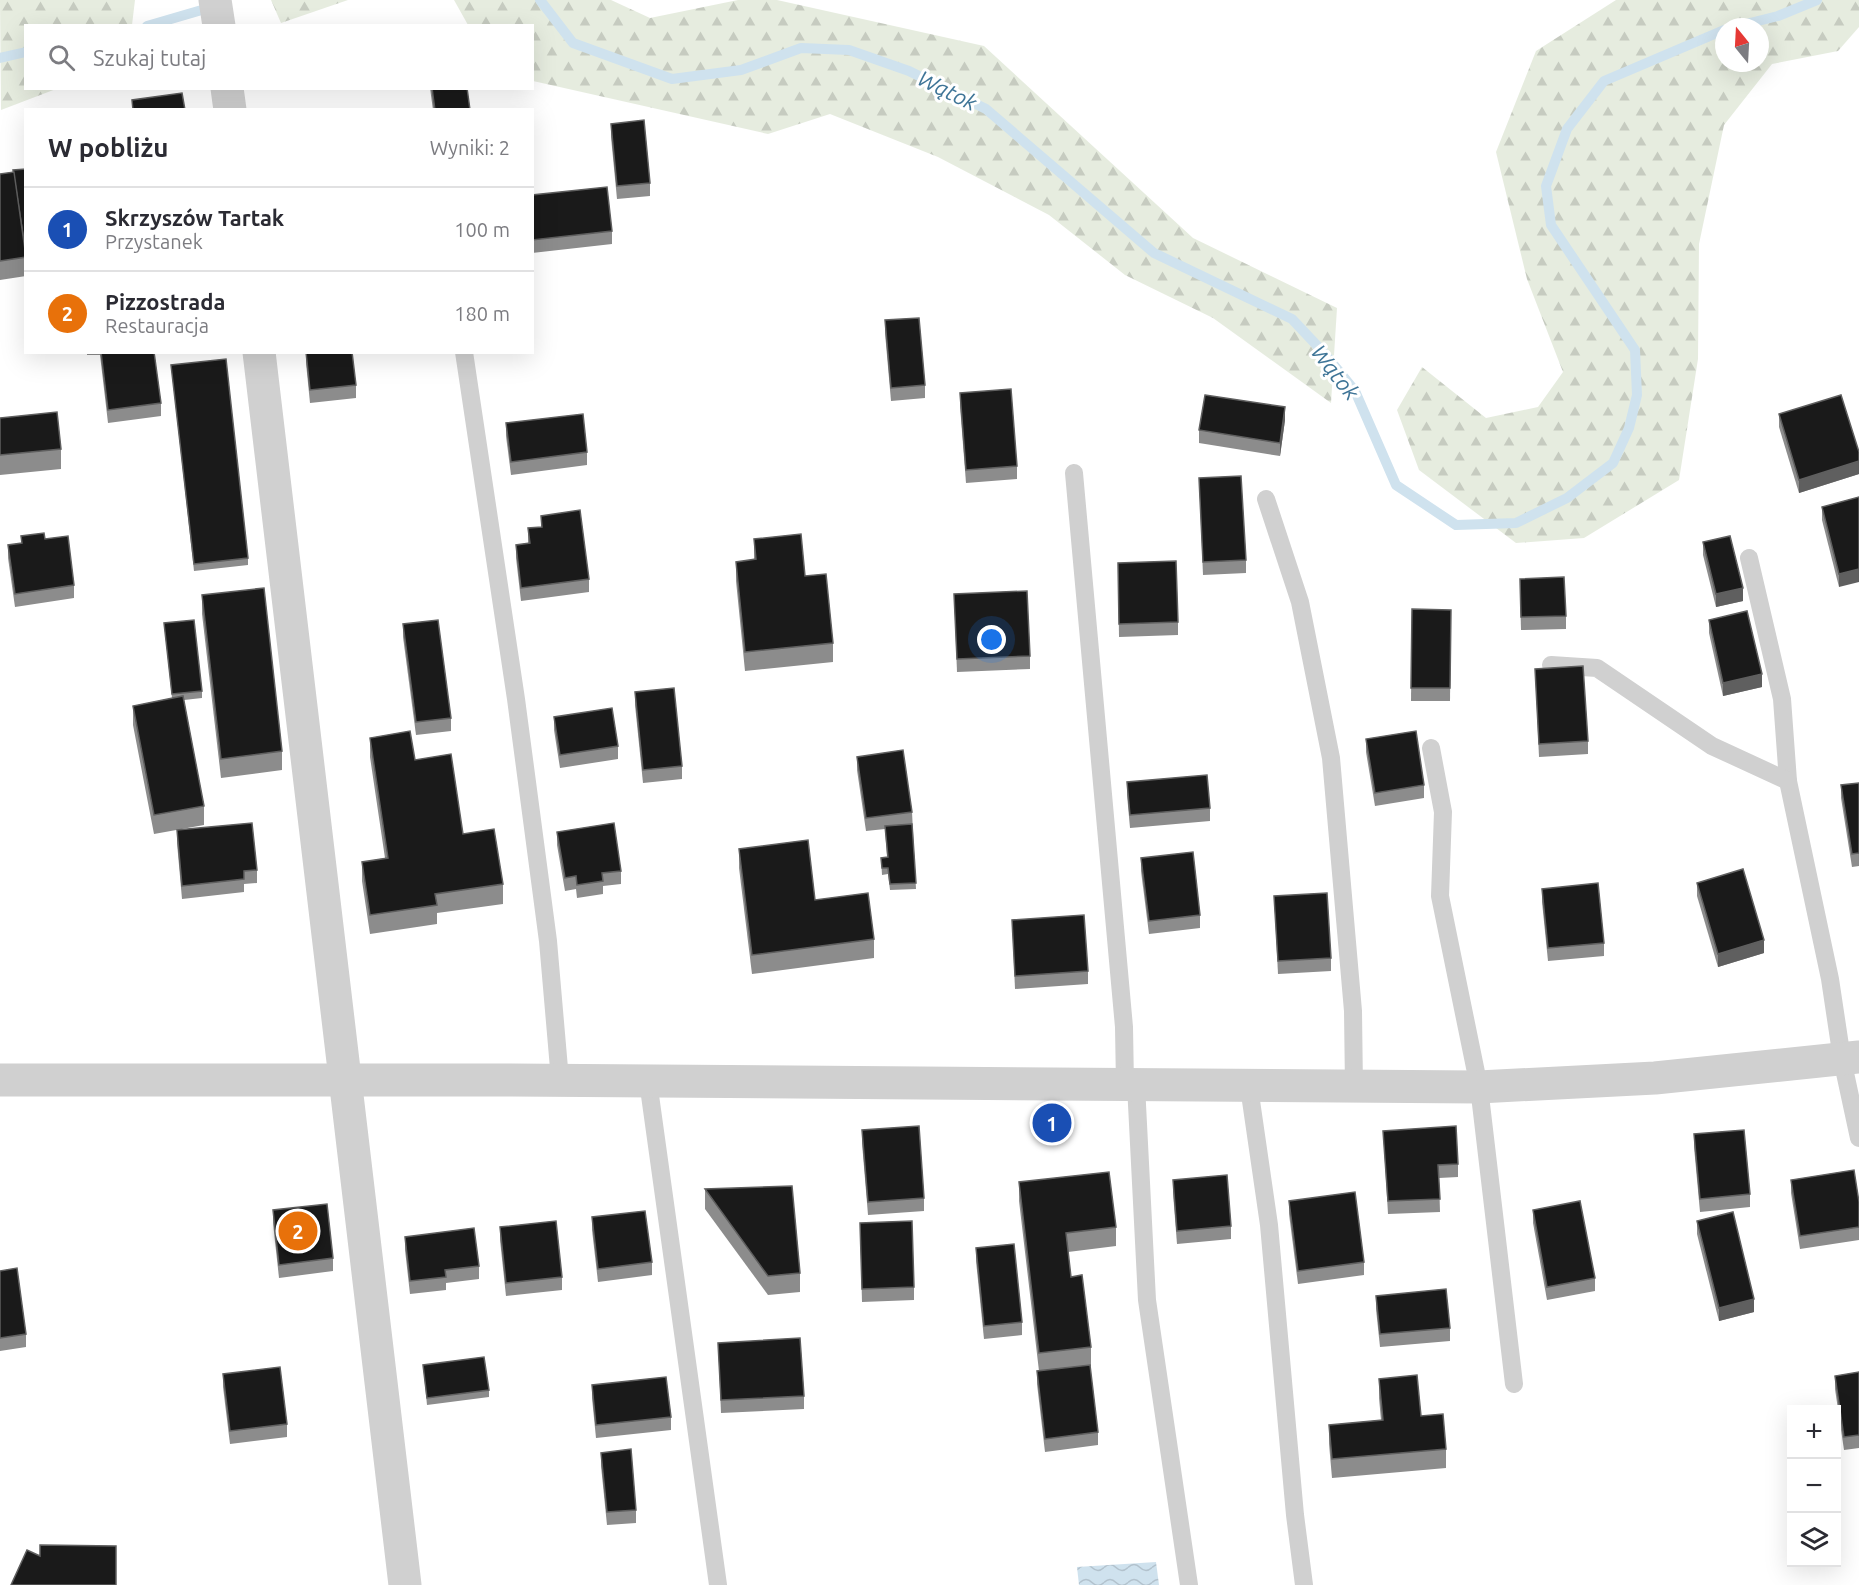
<!DOCTYPE html>
<html lang="pl">
<head>
<meta charset="utf-8">
<style>
	body { margin:0; font-family:Ubuntu,sans-serif; background:#f2f2f3; color:#2b2b33 }
	.controls { position:absolute; right:18px; bottom:18px; display:grid; overflow:hidden; border-radius:0px; box-shadow:0 6px 24px #0002 }
	.controls button { width:54px; height:54px; display:grid; place-items:center; padding:0; border:0; border-bottom:2px solid #e1e1e2; background:#fff; color:#2b2b33; font:30px sans-serif }
	.compass { position:absolute; left:1715px; top:18px; width:54px; height:54px; border-radius:50%; background:#fff; box-shadow:0 6px 24px #0002; rotate:342deg }
	.you { position:absolute; left:992px; top:640px; width:21px; height:21px; margin:-15px; border:4px solid #fff; border-radius:50%; background:#1a73e8; box-shadow:0 0 0 9px #1a73e833 }
	.badge { display:grid; place-items:center; width:39px; height:39px; border-radius:50%; background:#7c3aed; color:#fff; font-size:20px; font-weight:700 }
	.pin { position:absolute; translate:-50% -50%; border:3px solid #fff; box-shadow:0 2px 6px #0006 }
	.list { margin:0; padding:0; list-style:none }
	h2 { display:flex; justify-content:space-between; align-items:center; height:78px; margin:0; padding:0 24px; font-size:26px }
	h2 small { font-size:20px; font-weight:400; color:#7c7c81 }
	.list li { display:grid; grid-template-columns:39px 1fr auto; gap:18px; align-items:center; box-sizing:border-box; height:84px; padding:0 24px; border-top:2px solid #e1e1e2 }
	.list b { display:block; font-size:22px; white-space:nowrap }
	.list p { margin:0; font-size:20px; white-space:nowrap; color:#7c7c81 }
	.list em { font-size:20px; font-style:normal; color:#7c7c81 }
	.icon { flex:none; width:33px; height:33px; fill:none; stroke:currentColor; stroke-width:2; stroke-linecap:round; stroke-linejoin:round }
	.map { position:relative; flex:none; width:1859px; height:1585px; overflow:hidden }
	.search { position:absolute; background:#fff; box-shadow:0 6px 24px #0002; left:24px; top:24px; width:510px; height:66px; display:flex; align-items:center; gap:15px; box-sizing:border-box; padding:0 21px; border-radius:0px; color:#7c7c81; font-size:22px }
	.panel { position:absolute; background:#fff; box-shadow:0 6px 24px #0002; left:24px; top:108px; width:510px; height:246px; border-radius:0px }
	.map>svg:first-child { display:block }
</style>
</head>
<body>
<div class="map">
<svg width="1859" height="1585" viewBox="0 0 1859 1585">
	<defs>
		<pattern id="forest-firs" width="22" height="20" patternUnits="userSpaceOnUse" patternTransform="scale(1.5)"><rect width="22" height="20" fill="#e6ecdf"/><path d="M5 1l3.5 6h-7zM16 11l3.5 6h-7z" fill="#c6cbc0"/></pattern>
		<pattern id="water-waves" width="16" height="10" patternUnits="userSpaceOnUse" patternTransform="scale(1.5)"><rect width="16" height="10" fill="#cfe2ee"/><path d="M0 5q4-4 8 0t8 0" fill="none" stroke="#b2c2cd"/></pattern>
	</defs>
	<rect width="100%" height="100%" fill="#fff"/>
	<g fill="url(#forest-firs)" fill-rule="evenodd">
		<polygon points="0,0 135,0 132,25 26,26 26,88 56,89 1,110"/>
		<polygon points="271,0 348,0 281,23"/>
		<polygon points="454,0 611,0 650,18 738,0 777,0 984,46 1193,238 1337,308 1331,403 1213,318 1125,275 1049,215 938,157 830,114 768,134 533,81 532,26 468,25"/>
		<path d="M1616,0H1859V27L1838,51L1772,64L1724,125L1699,244L1698,359L1679,480L1584,538L1516,543L1419,470L1397,410L1422,367L1486,418L1538,407L1563,372L1527,279L1496,152L1536,51ZM1724,27H1760V63H1724Z"/>
	</g>
	<polygon fill="url(#water-waves)" points="1156,1562 1159,1585 1079,1585 1077,1567"/>
	<g fill="none" stroke-linecap="round" stroke-linejoin="round">
		<g stroke="#cfe2ee" stroke-width="10">
			<polyline points="540,0 573,43 672,79 741,70 801,48 849,50 909,71 986,109 1154,253 1292,319 1324,353 1355,391 1396,485 1456,525 1516,523 1567,498 1613,463 1629,428 1637,395 1635,350 1551,225 1546,186 1567,129 1604,81 1724,30"/>
			<polyline points="147,26 212,7"/>
			<polyline points="1734,27 1778,16 1817,0"/>
			<polyline points="0,58 26,52"/>
		</g>
		<g stroke="#d0d0d0" stroke-width="18">
			<polyline points="464,352 516,699 548,941 560,1080"/>
			<polyline points="1074,473 1124,1027 1125,1085"/>
			<polyline points="1266,499 1300,602 1331,758 1353,1011 1354,1088"/>
			<polyline points="1749,558 1782,699 1788,781 1830,979 1842,1059 1859,1138"/>
			<polyline points="1551,665 1597,668 1712,746 1788,781"/>
			<polyline points="1431,748 1443,812 1440,896 1479,1087 1514,1384"/>
			<polyline points="648,1081 718,1585"/>
			<polyline points="1136,1085 1147,1300 1189,1585"/>
			<polyline points="1249,1087 1269,1225 1295,1515 1304,1585"/>
		</g>
		<g stroke="#d0d0d0" stroke-width="33">
			<polyline points="215,0 219,26"/>
			<polyline points="227,88 230,110"/>
			<polyline points="259,352 405,1585"/>
		</g>
		<polyline stroke="#d0d0d0" stroke-width="33" points="0,1080 511,1080 1479,1087 1655,1078 1859,1057"/>
	</g>
	<g fill="#8c8c8c">
		<polygon points="430,88 467,88 470,110 433,110"/>
		<polygon points="611,124 650,183 650,196 617,199 611,137"/>
		<polygon points="26,169 26,276 0,280 0,174 13,172"/>
		<polygon points="532,195 612,231 612,244 532,253"/>
		<polygon points="885,320 925,385 925,398 891,401 885,333"/>
		<polygon points="87,352 154,352 161,403 161,416 108,423 100,355 87,355"/>
		<polygon points="306,352 356,385 356,398 310,403 306,363"/>
		<polygon points="171,365 248,558 248,565 194,571"/>
		<polygon points="960,393 1017,466 1017,479 966,483 960,406"/>
		<polygon points="1779,414 1859,452 1859,474 1799,493 1779,427"/>
		<polygon points="0,418 61,449 61,469 0,475"/>
		<polygon points="1285,420 1280,456 1199,443 1199,430"/>
		<polygon points="506,423 587,452 587,465 511,475 506,436"/>
		<polygon points="1199,478 1246,560 1246,573 1203,575"/>
		<polygon points="1859,497 1839,587 1822,520 1822,507"/>
		<polygon points="541,516 589,579 589,592 521,601 516,558 516,545 528,543 528,528 541,527"/>
		<polygon points="21,536 74,585 74,598 15,607 8,558 8,545 21,543"/>
		<polygon points="754,539 833,643 833,662 745,671 736,581 736,562 754,560"/>
		<polygon points="1703,542 1743,601 1716,607 1703,555"/>
		<polygon points="1118,563 1178,622 1178,635 1119,637"/>
		<polygon points="1520,592 1566,616 1566,629 1521,630"/>
		<polygon points="954,594 1030,656 1030,669 957,672"/>
		<polygon points="202,595 282,751 282,770 221,778 202,614"/>
		<polygon points="1412,609 1451,610 1450,701 1411,701"/>
		<polygon points="1709,620 1762,687 1723,696 1709,633"/>
		<polygon points="164,623 202,691 202,698 184,700 204,806 204,825 154,834 133,725 133,706 172,698"/>
		<polygon points="403,624 451,718 451,731 416,735 403,637"/>
		<polygon points="1535,669 1588,741 1588,754 1539,757"/>
		<polygon points="635,692 682,766 682,779 643,783 635,705"/>
		<polygon points="554,717 618,746 618,759 560,768 554,730"/>
		<polygon points="370,738 415,760 463,834 503,884 503,904 437,913 437,924 370,934 362,881 362,862 385,858 370,757"/>
		<polygon points="1366,739 1424,785 1424,798 1375,806 1366,752"/>
		<polygon points="857,757 912,812 916,889 890,890 888,874 882,875 881,858 887,857 885,829 866,831 857,770"/>
		<polygon points="1127,782 1210,808 1210,821 1130,828 1127,795"/>
		<polygon points="1859,783 1859,866 1852,867 1841,798 1841,785"/>
		<polygon points="177,830 257,870 257,883 244,884 244,892 182,899 177,843"/>
		<polygon points="557,832 621,871 621,884 603,886 603,894 577,898 576,889 565,891 557,845"/>
		<polygon points="739,849 874,939 874,958 752,974 739,868"/>
		<polygon points="1141,858 1200,915 1200,928 1149,934 1141,871"/>
		<polygon points="1697,883 1764,953 1718,967 1697,896"/>
		<polygon points="1542,889 1604,943 1604,956 1548,961 1542,902"/>
		<polygon points="1274,896 1331,958 1331,971 1278,974"/>
		<polygon points="1012,920 1088,971 1088,984 1015,989"/>
		<polygon points="862,1130 924,1198 924,1211 868,1215 862,1143"/>
		<polygon points="1383,1131 1458,1164 1458,1177 1439,1178 1440,1212 1388,1214"/>
		<polygon points="1694,1134 1750,1194 1750,1207 1700,1212 1694,1147"/>
		<polygon points="1173,1180 1231,1226 1231,1239 1177,1244 1173,1193"/>
		<polygon points="1791,1180 1859,1202 1859,1240 1800,1249 1791,1193"/>
		<polygon points="1019,1182 1116,1227 1116,1246 1068,1252 1071,1277 1091,1347 1091,1366 1090,1366 1098,1432 1098,1445 1045,1452 1037,1384 1037,1371 1039,1371 1019,1201"/>
		<polygon points="705,1189 800,1273 800,1292 768,1295 705,1209"/>
		<polygon points="1289,1201 1364,1262 1364,1275 1298,1284 1289,1214"/>
		<polygon points="273,1210 333,1258 333,1271 279,1278 273,1223"/>
		<polygon points="1533,1210 1595,1278 1595,1291 1547,1300 1533,1223"/>
		<polygon points="592,1217 652,1262 652,1275 598,1282 592,1230"/>
		<polygon points="1697,1221 1754,1312 1719,1321 1697,1234"/>
		<polygon points="860,1223 914,1287 914,1300 862,1302"/>
		<polygon points="500,1227 562,1277 562,1290 506,1296 500,1240"/>
		<polygon points="405,1237 479,1266 479,1279 446,1283 446,1290 410,1294 405,1250"/>
		<polygon points="976,1248 1022,1322 1022,1335 984,1339 976,1261"/>
		<polygon points="0,1271 26,1334 26,1347 0,1351"/>
		<polygon points="1376,1296 1450,1328 1450,1341 1380,1347 1376,1309"/>
		<polygon points="718,1343 804,1396 804,1409 721,1413"/>
		<polygon points="423,1365 489,1390 489,1397 427,1405"/>
		<polygon points="1859,1372 1859,1448 1844,1450 1835,1389 1835,1376"/>
		<polygon points="223,1374 287,1424 287,1437 230,1444 223,1387"/>
		<polygon points="1379,1379 1421,1416 1446,1449 1446,1468 1332,1478 1329,1444 1329,1425 1381,1420 1379,1398"/>
		<polygon points="592,1385 671,1417 671,1430 596,1438 592,1398"/>
		<polygon points="601,1453 636,1510 636,1523 607,1525 601,1466"/>
	</g>
	<g fill="#5f5f5f">
		<polygon points="1285,407 1285,420 1280,456 1280,443"/>
		<polygon points="1859,461 1859,474 1799,493 1799,480"/>
		<polygon points="1859,569 1859,582 1839,587 1839,574"/>
		<polygon points="1743,588 1743,601 1716,607 1716,594"/>
		<polygon points="1762,674 1762,687 1723,696 1723,683"/>
		<polygon points="1764,940 1764,953 1718,967 1718,954"/>
		<polygon points="1754,1299 1754,1312 1719,1321 1719,1308"/>
	</g>
	<g fill="#1a1a1a" stroke="#5f5f5f" stroke-width="1.5">
		<polygon points="432,88 467,88 470,110 435,110"/>
		<polygon points="182,93 185,110 133,110 132,100"/>
		<polygon points="644,120 650,183 617,186 611,124"/>
		<polygon points="26,169 26,247 25,247 13,170"/>
		<polygon points="14,172 26,257 0,261 0,174"/>
		<polygon points="607,187 612,231 532,240 532,195"/>
		<polygon points="919,318 925,385 891,388 885,320"/>
		<polygon points="101,352 154,352 161,403 108,410"/>
		<polygon points="306,352 352,352 356,385 310,390"/>
		<polygon points="226,359 248,558 194,564 171,365"/>
		<polygon points="1011,389 1017,466 966,470 960,393"/>
		<polygon points="1205,395 1285,407 1280,443 1199,430"/>
		<polygon points="1841,395 1859,452 1859,461 1799,480 1779,414"/>
		<polygon points="57,412 61,449 0,455 0,418"/>
		<polygon points="583,414 587,452 511,462 506,423"/>
		<polygon points="1241,476 1246,560 1203,562 1199,478"/>
		<polygon points="1859,497 1859,569 1839,574 1822,507"/>
		<polygon points="580,510 589,579 521,588 516,545 530,543 528,528 542,527 541,516"/>
		<polygon points="44,533 45,539 68,536 74,585 15,594 8,545 22,543 21,536"/>
		<polygon points="801,534 805,576 826,574 833,643 745,652 736,562 756,559 754,539"/>
		<polygon points="1730,536 1743,588 1716,594 1703,542"/>
		<polygon points="1176,561 1178,622 1119,624 1118,563"/>
		<polygon points="1564,577 1566,616 1521,617 1520,579"/>
		<polygon points="264,588 282,751 221,759 202,595"/>
		<polygon points="1027,591 1030,656 957,659 954,594"/>
		<polygon points="1412,609 1451,610 1450,688 1411,688"/>
		<polygon points="1747,611 1762,674 1723,683 1709,620"/>
		<polygon points="194,620 202,691 172,694 164,623"/>
		<polygon points="438,620 451,718 416,722 403,624"/>
		<polygon points="1583,666 1588,741 1539,744 1535,669"/>
		<polygon points="674,688 682,766 643,770 635,692"/>
		<polygon points="183,696 204,806 154,815 133,706"/>
		<polygon points="612,708 618,746 560,755 554,717"/>
		<polygon points="410,731 415,760 451,754 463,834 494,829 503,884 435,894 437,905 370,915 362,862 388,858 370,738"/>
		<polygon points="1416,731 1424,785 1375,793 1366,739"/>
		<polygon points="903,750 912,812 866,818 857,757"/>
		<polygon points="1207,775 1210,808 1130,815 1127,782"/>
		<polygon points="1859,783 1859,853 1852,854 1841,785"/>
		<polygon points="252,823 257,870 244,871 244,879 182,886 177,830"/>
		<polygon points="614,823 621,871 602,873 603,881 577,885 576,876 565,878 557,832"/>
		<polygon points="912,824 916,883 890,884 888,868 882,868 881,858 888,857 885,826"/>
		<polygon points="808,840 815,900 868,893 874,939 752,955 739,849"/>
		<polygon points="1193,852 1200,915 1149,921 1141,858"/>
		<polygon points="1743,869 1764,940 1718,954 1697,883"/>
		<polygon points="1598,883 1604,943 1548,948 1542,889"/>
		<polygon points="1327,893 1331,958 1278,961 1274,896"/>
		<polygon points="1084,915 1088,971 1015,976 1012,920"/>
		<polygon points="919,1126 924,1198 868,1202 862,1130"/>
		<polygon points="1456,1126 1458,1164 1438,1165 1440,1199 1388,1201 1383,1131"/>
		<polygon points="1744,1130 1750,1194 1700,1199 1694,1134"/>
		<polygon points="1854,1170 1859,1202 1859,1227 1800,1236 1791,1180"/>
		<polygon points="1109,1172 1116,1227 1066,1233 1071,1277 1082,1275 1091,1347 1039,1353 1019,1182"/>
		<polygon points="1227,1175 1231,1226 1177,1231 1173,1180"/>
		<polygon points="792,1186 800,1273 768,1276 705,1189"/>
		<polygon points="1355,1192 1364,1262 1298,1271 1289,1201"/>
		<polygon points="1580,1201 1595,1278 1547,1287 1533,1210"/>
		<polygon points="327,1204 333,1258 279,1265 273,1210"/>
		<polygon points="645,1211 652,1262 598,1269 592,1217"/>
		<polygon points="1733,1212 1754,1299 1719,1308 1697,1221"/>
		<polygon points="556,1221 562,1277 506,1283 500,1227"/>
		<polygon points="912,1221 914,1287 862,1289 860,1223"/>
		<polygon points="474,1228 479,1266 445,1270 446,1277 410,1281 405,1237"/>
		<polygon points="1014,1244 1022,1322 984,1326 976,1248"/>
		<polygon points="17,1268 26,1334 0,1338 0,1271"/>
		<polygon points="1446,1289 1450,1328 1380,1334 1376,1296"/>
		<polygon points="800,1338 804,1396 721,1400 718,1343"/>
		<polygon points="484,1357 489,1390 427,1398 423,1365"/>
		<polygon points="1090,1365 1098,1432 1045,1439 1037,1371"/>
		<polygon points="280,1367 287,1424 230,1431 223,1374"/>
		<polygon points="1859,1372 1859,1435 1844,1437 1835,1376"/>
		<polygon points="1417,1375 1421,1416 1443,1414 1446,1449 1332,1459 1329,1425 1383,1420 1379,1379"/>
		<polygon points="666,1377 671,1417 596,1425 592,1385"/>
		<polygon points="631,1449 636,1510 607,1512 601,1453"/>
		<polygon points="40,1545 116,1546 116,1585 11,1585 27,1550 40,1556"/>
	</g>
	<g text-anchor="middle" dominant-baseline="central" stroke-width="6" stroke-linejoin="round" paint-order="stroke">
		<g font-size="22" font-style="italic" fill="#3f7597" stroke="#fff">
			<text transform="translate(948 90) rotate(26)">Wątok</text>
			<text transform="translate(1336 372) rotate(52)">Wątok</text>
		</g>
	</g>
</svg>
<div class="controls">
<button>+</button>
<button>−</button>
<button><svg class="icon" aria-label="layers" viewBox="0 0 24 24"><path d="M12 4l9 5-9 5-9-5zM3 14l9 5 9-5"/></svg></button>
</div>
<svg class="compass" viewBox="-18 -18 36 36"><path d="M0-13l5 13h-10z" fill="#e53935"/><path d="M0 13l5-13h-10z" fill="#7c7c81"/></svg>
<div class="you"></div>
<div class="pin badge" style="left:1052px;top:1123px;background:#1a4fb4">1</div>
<div class="pin badge" style="left:298px;top:1231px;background:#e8710a">2</div>
<div class="search"><svg class="icon" aria-label="search" viewBox="0 0 24 24"><circle cx="10" cy="10" r="6"/><path d="M15 15l6 6"/></svg>Szukaj tutaj</div>
<section class="panel">
<h2>W pobliżu<small>Wyniki: 2</small></h2>
<ul class="list">
<li><span class="badge" style="background:#1a4fb4">1</span><div><b>Skrzyszów Tartak</b><p>Przystanek</p></div><em>100 m</em></li>
<li><span class="badge" style="background:#e8710a">2</span><div><b>Pizzostrada</b><p>Restauracja</p></div><em>180 m</em></li>
</ul>
</section>
</div>
</body>
</html>
